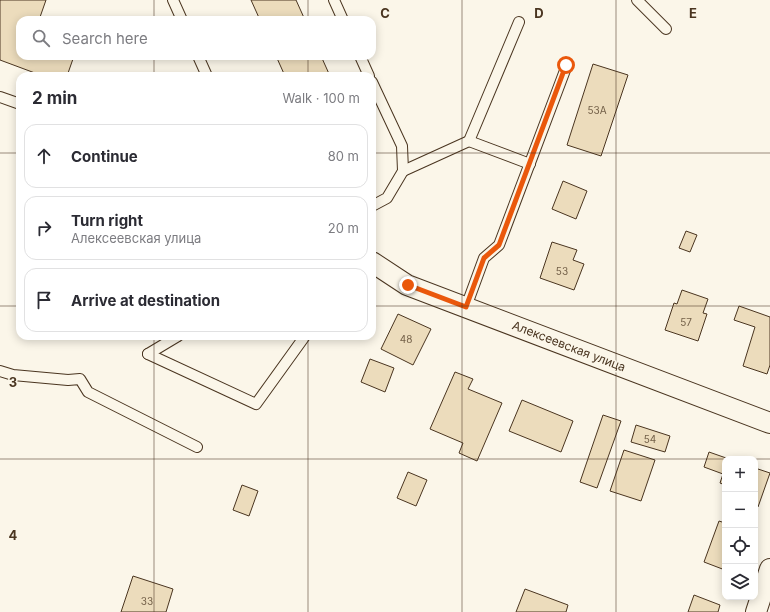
<!DOCTYPE html>
<html lang="en">
<head>
<meta charset="utf-8">
<style>
	body { margin:0; font-family:Inter,sans-serif; background:#f2f2f3; color:#2b2b33 }
	.controls { position:absolute; right:12px; bottom:12px; display:grid; overflow:hidden; border-radius:8px; box-shadow:0 2px 10px #0003 }
	.controls button { width:36px; height:36px; display:grid; place-items:center; padding:0; border:0; border-bottom:1px solid #e1e1e2; background:#fff; color:#2b2b33; font:20px sans-serif }
	.stop { position:absolute; width:12px; height:12px; margin:-9px; border:3px solid #ea580c; border-radius:50%; background:#fff }
	.stop.end { background:#ea580c; border-color:#fff; box-shadow:0 1px 4px #0008 }
	.list { margin:0; padding:0; list-style:none }
	h2 { display:flex; justify-content:space-between; align-items:center; height:52px; margin:0; padding:0 16px; font-size:17px }
	h2 small { font-size:13px; font-weight:400; color:#7c7c81 }
	.list li { display:grid; grid-template-columns:26px 1fr auto; gap:12px; align-items:center; box-sizing:border-box; height:64px; margin:0 8px 8px; padding:0 8px; border:1px solid #e1e1e2; border-radius:12px }
	.list b { display:block; font-size:15px; white-space:nowrap }
	.list p { margin:0; font-size:13px; white-space:nowrap; color:#7c7c81 }
	.list em { font-size:13px; font-style:normal; color:#7c7c81 }
	.icon { flex:none; width:22px; height:22px; fill:none; stroke:currentColor; stroke-width:2; stroke-linecap:round; stroke-linejoin:round }
	.map { position:relative; flex:none; width:770px; height:612px; overflow:hidden }
	.search { position:absolute; background:#fff; box-shadow:0 2px 10px #0003; left:16px; top:16px; width:360px; height:44px; display:flex; align-items:center; gap:10px; box-sizing:border-box; padding:0 14px; border-radius:12px; color:#7c7c81; font-size:15px }
	.panel { position:absolute; background:#fff; box-shadow:0 2px 10px #0003; left:16px; top:72px; width:360px; height:268px; border-radius:12px }
	.map>svg:first-child { display:block }
</style>
</head>
<body>
<div class="map">
<svg width="770" height="612" viewBox="0 0 770 612">
	<rect width="100%" height="100%" fill="#fbf6e9"/>
	<g fill="#ecdcbc" stroke="#4a3520">
		<polygon points="0,0 46,0 39,20 20,20 20,56 74,56 67,76 43,76 0,60"/>
		<polygon points="251,0 296,0 305,20 260,20"/>
		<polygon points="276,56 321,56 330,76 285,76"/>
		<polygon points="593,64 628,75 601,156 567,145"/>
		<polygon points="563,181 587,191 576,219 552,209"/>
		<polygon points="686,231 697,235 690,252 679,248"/>
		<polygon points="552,242 577,250 573,260 584,264 574,290 540,278"/>
		<polygon points="682,290 708,299 703,313 707,314 698,341 665,330 674,303 677,304"/>
		<polygon points="739,306 770,317 770,365 767,374 743,366 755,327 734,320"/>
		<polygon points="398,314 431,329 413,365 381,349"/>
		<polygon points="370,359 394,368 385,392 361,382"/>
		<polygon points="455,372 473,379 468,389 502,403 477,461 459,453 463,443 430,429"/>
		<polygon points="522,400 573,421 561,452 509,431"/>
		<polygon points="603,415 621,421 597,488 580,482"/>
		<polygon points="636,425 670,436 665,452 631,442"/>
		<polygon points="624,450 655,460 641,501 610,491"/>
		<polygon points="709,452 729,459 725,459 725,485 720,483 723,474 704,467"/>
		<polygon points="755,468 770,473 758,507 755,505"/>
		<polygon points="408,472 427,480 416,506 397,498"/>
		<polygon points="242,485 258,491 249,516 233,510"/>
		<polygon points="719,521 725,523 725,570 704,562"/>
		<polygon points="133,576 173,589 166,612 121,612"/>
		<polygon points="525,589 568,605 566,612 516,612"/>
		<polygon points="694,595 720,605 718,612 688,612"/>
	</g>
	<g fill="none" stroke-linecap="round" stroke-linejoin="round">
		<g stroke="#4a3520" stroke-width="12">
			<g id="lane">
				<polyline points="173,0 182,20"/>
				<polyline points="334,0 343,20"/>
				<polyline points="637,0 666,29"/>
				<polyline points="198,56 207,76"/>
				<polyline points="360,56 369,76"/>
				<polyline points="372,82 402,146 403,171 387,198 372,206"/>
				<polyline points="0,97 20,104"/>
				<polyline points="469,141 530,164"/>
				<polyline points="403,171 469,141 519,22"/>
				<polyline points="466,307 484,258 499,245 567,65"/>
				<polyline points="148,354 256,404 305,336"/>
				<polyline points="148,354 178,336"/>
				<polyline points="0,371 13,375 68,380 80,379 88,392 197,447"/>
			</g>
		</g>
		<g stroke="#4a3520" stroke-width="22">
			<g id="street">
				<polyline points="372,262 407,285 770,423"/>
				<polyline points="756,612 770,569"/>
			</g>
		</g>
		<use href="#lane" stroke="#fbf6e9" stroke-width="10"/>
		<use href="#street" stroke="#fbf6e9" stroke-width="20"/>
	</g>
	<g fill="none" stroke-linecap="round" stroke-linejoin="round">
		<polyline stroke="#ea580c" stroke-width="5" points="408,285 466,307 484,258 499,245 566,65"/>
	</g>
	<path fill="none" stroke="#4a3520" stroke-width="1" stroke-opacity="0.55" d="M154,0V20M308,0V20M462,0V612M616,0V612M154,56V76M308,56V76M0,153H20M372,153H770M0,306H20M372,306H770M154,336V612M308,336V612M0,459H725M725,459H755M755,459H770"/>
	<g text-anchor="middle" dominant-baseline="central" stroke-width="3" stroke-linejoin="round" paint-order="stroke">
		<g font-size="10" fill="#725f47">
			<text x="597" y="110">53А</text>
			<text x="562" y="271">53</text>
			<text x="686" y="322">57</text>
			<text x="406" y="339">48</text>
			<text x="650" y="439">54</text>
			<text x="147" y="601">33</text>
		</g>
		<g font-size="12" fill="#4a3520" stroke="#fbf6e9">
			<text transform="translate(569 346) rotate(21)">Алексеевская улица</text>
		</g>
	</g>
	<g font-size="13" text-anchor="middle" font-weight="bold" fill="#4a3520" stroke="#fbf6e9" stroke-width="3" stroke-linejoin="round" paint-order="stroke">
		<text x="385" y="18">C</text>
		<text x="539" y="18">D</text>
		<text x="693" y="18">E</text>
		<text x="13" y="387">3</text>
		<text x="13" y="540">4</text>
	</g>
</svg>
<div class="controls">
<button>+</button>
<button>−</button>
<button><svg class="icon" aria-label="locate" viewBox="0 0 24 24"><circle cx="12" cy="12" r="6"/><path d="M12 2v4M12 18v4M2 12h4M18 12h4"/></svg></button>
<button><svg class="icon" aria-label="layers" viewBox="0 0 24 24"><path d="M12 4l9 5-9 5-9-5zM3 14l9 5 9-5"/></svg></button>
</div>
<div class="stop" style="left:566px;top:65px"></div>
<div class="stop end" style="left:408px;top:285px"></div>
<div class="search"><svg class="icon" aria-label="search" viewBox="0 0 24 24"><circle cx="10" cy="10" r="6"/><path d="M15 15l6 6"/></svg>Search here</div>
<section class="panel">
<h2>2 min<small>Walk · 100 m</small></h2>
<ul class="list">
<li><svg class="icon" aria-label="ahead" viewBox="0 0 24 24"><path d="M12 20V5M6 11l6-6 6 6"/></svg><div><b>Continue</b></div><em>80 m</em></li>
<li><svg class="icon" aria-label="right" viewBox="0 0 24 24"><path d="M7 20v-9h11M14 6l5 5-5 5"/></svg><div><b>Turn right</b><p>Алексеевская улица</p></div><em>20 m</em></li>
<li><svg class="icon" aria-label="arrive" viewBox="0 0 24 24"><path d="M6 21V4h12l-3 4 3 4H6"/></svg><div><b>Arrive at destination</b></div></li>
</ul>
</section>
</div>
</body>
</html>
